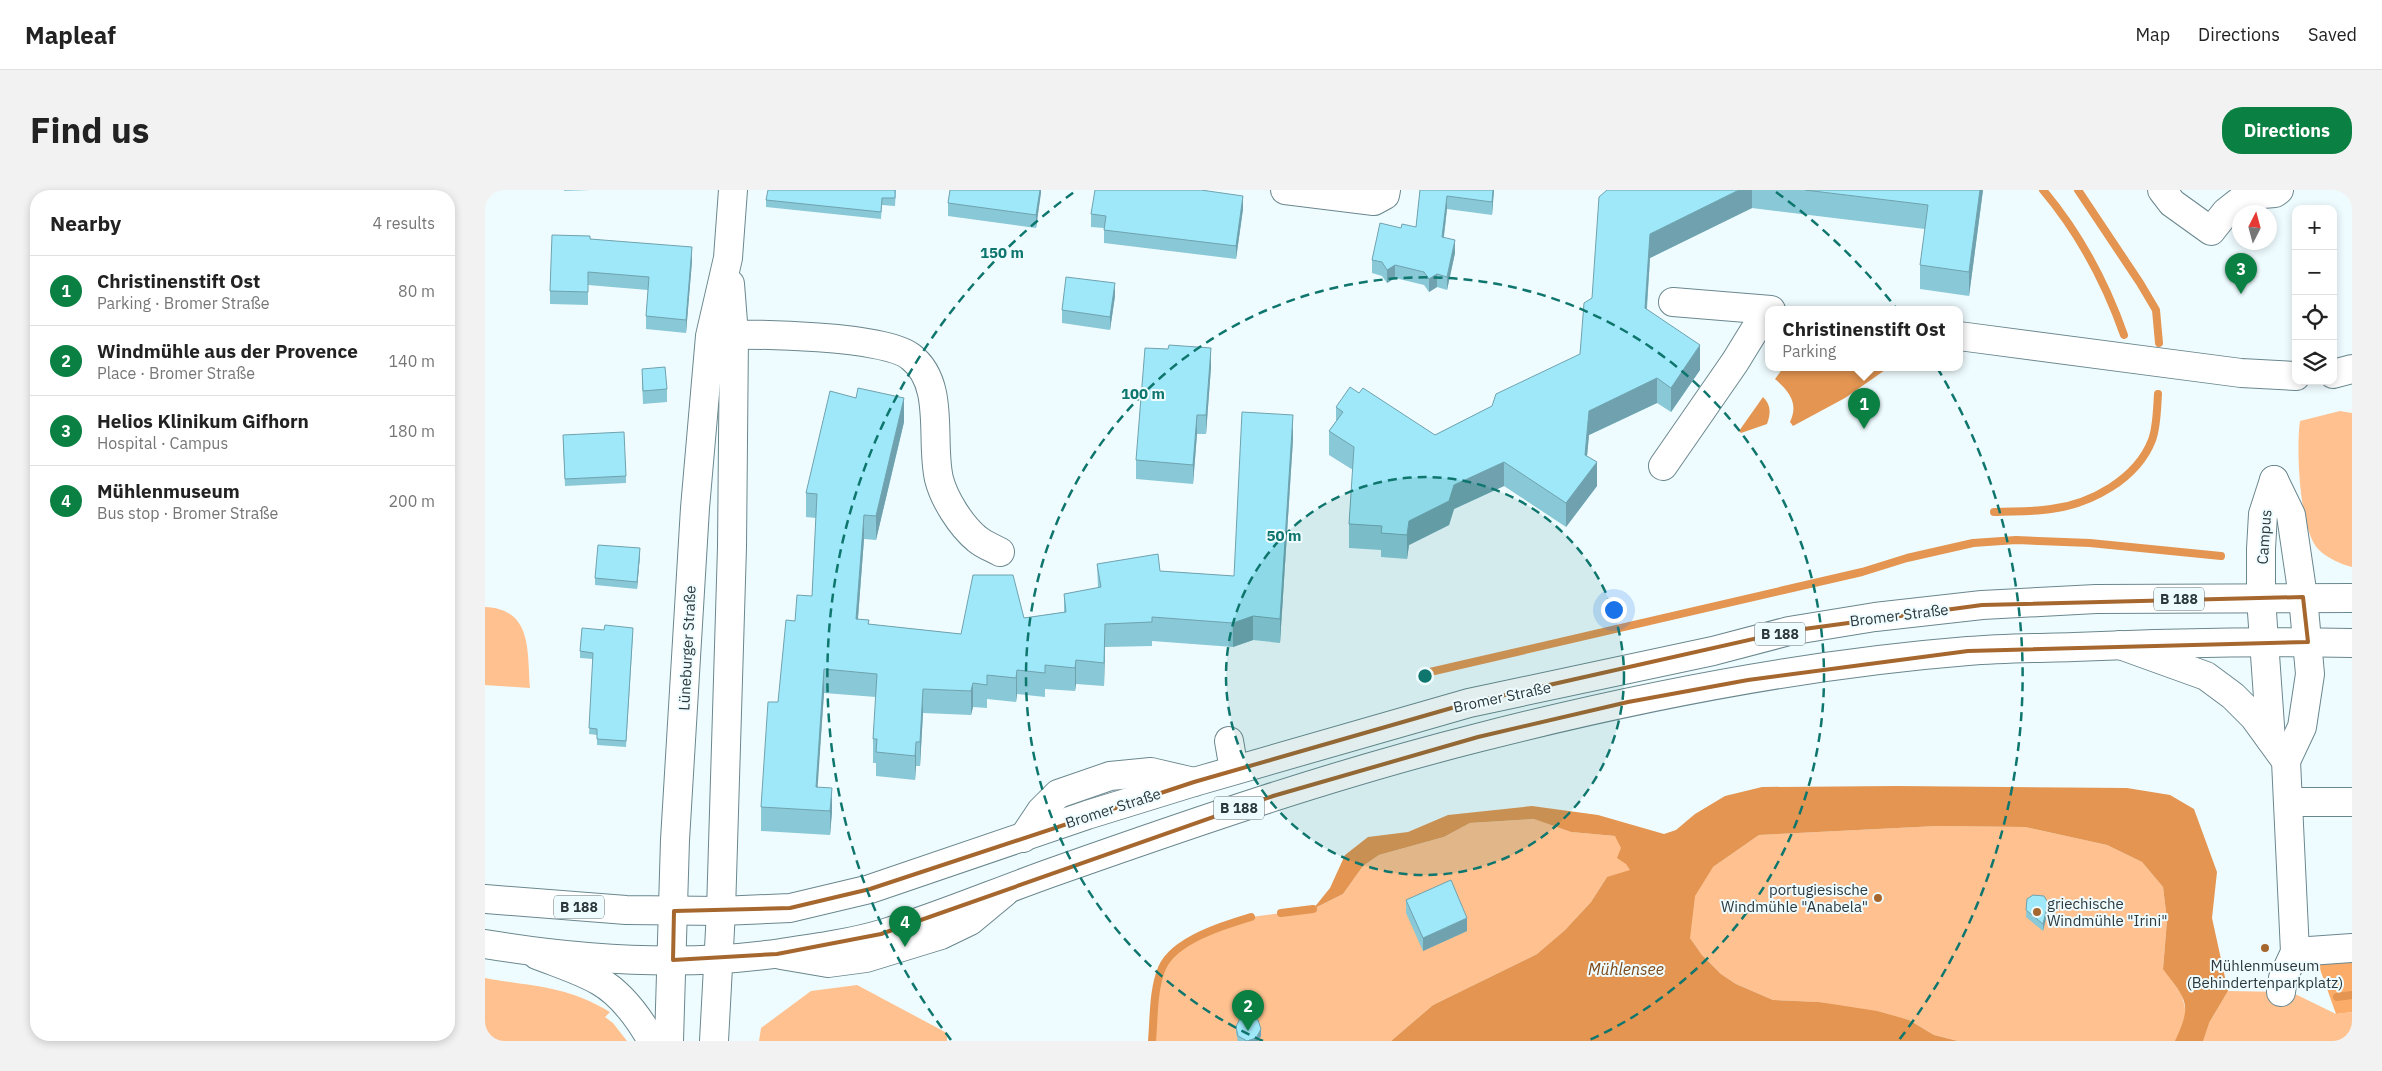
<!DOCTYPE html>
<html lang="en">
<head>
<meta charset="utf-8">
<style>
	body { margin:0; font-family:"IBM Plex Sans",sans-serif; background:#f2f2f2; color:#222 }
	.controls { position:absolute; right:15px; top:15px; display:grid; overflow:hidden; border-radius:10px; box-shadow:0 2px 8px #0003 }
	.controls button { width:45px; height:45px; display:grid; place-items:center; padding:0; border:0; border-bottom:1px solid #e0e0e0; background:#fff; color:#222; font:25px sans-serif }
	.compass { position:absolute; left:1747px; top:15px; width:45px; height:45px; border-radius:50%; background:#fff; box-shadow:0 2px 8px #0003; rotate:6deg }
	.you { position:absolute; left:1128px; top:419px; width:18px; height:18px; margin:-12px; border:4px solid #fff; border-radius:50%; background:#1a73e8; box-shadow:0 0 0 8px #1a73e833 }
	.badge { display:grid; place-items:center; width:32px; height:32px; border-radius:50%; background:#0b8043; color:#fff; font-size:16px; font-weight:700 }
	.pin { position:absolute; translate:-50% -41px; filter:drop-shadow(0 1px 2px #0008) }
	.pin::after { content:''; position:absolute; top:26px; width:18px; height:15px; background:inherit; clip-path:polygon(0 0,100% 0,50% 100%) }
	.popup { position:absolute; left:1280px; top:116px; width:198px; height:65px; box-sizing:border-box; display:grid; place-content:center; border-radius:10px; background:#fff; filter:drop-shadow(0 1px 4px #0005); font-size:16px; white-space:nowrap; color:#767676 }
	.popup b { font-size:19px; color:#222 }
	.popup::after { content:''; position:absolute; left:50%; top:100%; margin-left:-10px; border:10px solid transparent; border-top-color:#fff }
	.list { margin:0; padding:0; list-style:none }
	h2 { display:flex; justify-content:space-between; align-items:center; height:65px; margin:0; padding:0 20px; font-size:21px }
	h2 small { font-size:16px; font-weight:400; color:#767676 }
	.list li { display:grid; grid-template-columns:32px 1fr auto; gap:15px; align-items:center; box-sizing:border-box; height:70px; padding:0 20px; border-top:1px solid #e0e0e0 }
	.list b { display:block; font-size:19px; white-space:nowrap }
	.list p { margin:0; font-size:16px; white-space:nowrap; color:#767676 }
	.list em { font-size:16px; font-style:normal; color:#767676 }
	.icon { flex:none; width:28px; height:28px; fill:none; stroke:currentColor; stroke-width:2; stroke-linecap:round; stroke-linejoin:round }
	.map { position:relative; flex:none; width:1867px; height:851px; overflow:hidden; border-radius:20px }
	header { display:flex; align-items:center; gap:30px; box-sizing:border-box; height:70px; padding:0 25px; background:#fff; border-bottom:1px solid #e0e0e0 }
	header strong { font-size:24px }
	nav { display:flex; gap:28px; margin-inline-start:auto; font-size:18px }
	.intro { display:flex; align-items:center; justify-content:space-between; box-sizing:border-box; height:120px; padding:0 30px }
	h1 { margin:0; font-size:35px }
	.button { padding:12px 22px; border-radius:20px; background:#0b8043; color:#fff; font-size:18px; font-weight:700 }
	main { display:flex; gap:30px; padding:0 30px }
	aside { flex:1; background:#fff; border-radius:20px; box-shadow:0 2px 8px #0003 }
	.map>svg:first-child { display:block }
</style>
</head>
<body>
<header>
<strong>Mapleaf</strong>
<nav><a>Map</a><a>Directions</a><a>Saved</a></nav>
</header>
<div class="intro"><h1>Find us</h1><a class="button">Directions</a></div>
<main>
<aside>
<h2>Nearby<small>4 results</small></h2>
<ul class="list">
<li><span class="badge">1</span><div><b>Christinenstift Ost</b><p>Parking · Bromer Straße</p></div><em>80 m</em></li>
<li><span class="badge">2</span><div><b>Windmühle aus der Provence</b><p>Place · Bromer Straße</p></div><em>140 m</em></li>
<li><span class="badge">3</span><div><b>Helios Klinikum Gifhorn</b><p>Hospital · Campus</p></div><em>180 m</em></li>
<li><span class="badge">4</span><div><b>Mühlenmuseum</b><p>Bus stop · Bromer Straße</p></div><em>200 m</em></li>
</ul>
</aside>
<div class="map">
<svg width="1867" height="851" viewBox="0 0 1867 851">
	<rect width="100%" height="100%" fill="#effcff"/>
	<g fill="#fec18f">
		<path d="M1855,221L1867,223V377C1855,374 1842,368 1833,359C1814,338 1811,258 1815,231Z"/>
		<path d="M0,417C48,419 42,462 45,498L0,495Z"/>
		<polygon points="1050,629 1086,642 1130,646 1228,677 1274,645 1452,636 1540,637 1622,655 1657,672 1678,697 1682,730 1678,778 1697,805 1702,827 1724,833 1743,801 1806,802 1851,824 1867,822 1867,851 1473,851 1449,845 1424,830 1334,812 1288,810 1251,794 1236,784 1217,765 1205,748 1122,687 1106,712 1080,740 1052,764 948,815 906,851 667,851 677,777 692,759 737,736 766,727 828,719 858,704 878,676 894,665 959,647 985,633"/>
		<path d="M0,788C48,797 80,795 125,822L120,827L128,833L142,851H0Z"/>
		<polygon points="372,795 462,843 462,851 274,851 276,838 326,801"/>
	</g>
	<polygon fill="#fcac69" points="1867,764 1867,822 1851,824 1831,768"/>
	<g fill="#e39551">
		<path d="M1298,178H1403L1360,208L1308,236L1305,232C1314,213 1304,201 1290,189Z"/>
		<path d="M1278,207C1286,215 1286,223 1282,234L1256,243L1254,241Z"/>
		<path d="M1412,596L1642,598L1685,605L1709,619L1732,682L1727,728L1743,801L1724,833L1718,851H1690C1708,813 1701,810 1678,779L1682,730L1678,697L1657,672L1622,655L1540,637L1452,636L1274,645L1228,677L1210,706L1205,748L1217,765L1236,784L1251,794L1288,810L1334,812L1392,821L1424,830L1449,845L1473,851H906L948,815L1052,764L1080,740L1106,712L1122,687L1145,680L1141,674L1132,668L1136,658L1130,646L1086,642L1049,629L985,633L959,647L894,665L878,676L858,704L828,719L845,698L860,665L883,647L923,642L963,625L1047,616L1113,625L1179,644L1191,640L1210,624L1240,606L1277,597Z"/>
	</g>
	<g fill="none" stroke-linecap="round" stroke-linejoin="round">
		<g stroke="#e39551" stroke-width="8">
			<path d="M1558,0C1595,44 1620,91 1639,145"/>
			<polyline points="1593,0 1655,93 1671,120 1674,153"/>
			<path d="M1509,322C1528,321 1547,322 1566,319C1606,314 1652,289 1667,250C1672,237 1672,218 1673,204"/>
			<polyline points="945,482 1377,382 1422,368 1488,353 1531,350 1605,353 1736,366"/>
			<polyline points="796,723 828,719"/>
			<polyline points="1852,807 1867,805"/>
			<path d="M667,851C669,828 668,799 677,778C689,750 739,735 766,727"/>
		</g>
		<g stroke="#6a878e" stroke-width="30">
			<g id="minor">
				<polyline points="800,0 889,11 900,5 901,0"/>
				<polyline points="1677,0 1687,13 1726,41 1741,22 1769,0"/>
				<polyline points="1765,5 1790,3 1794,0"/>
				<polyline points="1188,112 1286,120"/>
				<path d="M232,145C269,144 400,145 426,167C461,194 445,251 454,289C459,309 476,336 492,349C499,355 508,358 515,362"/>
				<polyline points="1474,146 1756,183 1811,186"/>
				<polyline points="1848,184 1867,179"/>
				<polyline points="1178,276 1250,172 1282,120"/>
				<polyline points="1789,290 1806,325 1818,407 1825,484 1817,537 1801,571"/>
				<polyline points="1635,455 1721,486 1748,506 1769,527 1801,571 1810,762 1798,788 1796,802"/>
				<polyline points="1786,550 1776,408 1776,359 1778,324 1789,290"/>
				<polyline points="744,551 749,580"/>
				<polyline points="1804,612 1867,612"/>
				<polyline points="538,648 556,621 573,604 625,586 666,582 709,592"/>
				<polyline points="1810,762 1867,758"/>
				<path d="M52,765C72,773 95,780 114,791C137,804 154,828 167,851"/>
				<polyline points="296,765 343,773 381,768 456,745 485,731 520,702"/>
				<polyline points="184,851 190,650 210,318 225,146 243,68 248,0"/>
				<polyline points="229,851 236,721 247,357 249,145 245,94"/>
			</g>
		</g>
		<g stroke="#6a878e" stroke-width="30">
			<g id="major">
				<polyline points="0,709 141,720 236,721 305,718 385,699 602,625 709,592 984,513 1228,461 1304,441 1390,427 1497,415 1611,409 1867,408"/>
				<path d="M0,754C96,770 199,777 296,763C331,758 367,753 400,743C458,725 514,701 571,681C710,632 849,584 992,548C1152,507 1319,474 1483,461C1518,458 1554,458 1589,457C1681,453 1774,451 1867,453"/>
			</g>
		</g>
		<use href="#minor" stroke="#fff" stroke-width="28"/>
		<use href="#major" stroke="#fff" stroke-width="28"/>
	</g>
	<g fill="#89c8d6">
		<polygon points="79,0 106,0 79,1"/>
		<polygon points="411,0 410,16 397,15 396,29 281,17 281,10"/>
		<polygon points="556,0 551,38 463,26 463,13"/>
		<polygon points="935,0 1009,0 1007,25 962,19 959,47 970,63 962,100 952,97 944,102 939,95 910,88 902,93 897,86 887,83 887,70 916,38 931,37"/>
		<polygon points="1122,0 1498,0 1484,106 1435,99 1435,75 1440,39 1267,18 1165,68 1162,119 1215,180 1186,222 1172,213 1104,245 1102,266 1112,296 1081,337 1019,296 969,319 964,335 924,355 922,369 896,367 896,360 864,358 864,334 868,280 844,265 844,241 851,231 851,217 950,245 1007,216 1095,164 1107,108"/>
		<polygon points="758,19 751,69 619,53 619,38 606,37 606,24"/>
		<polygon points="105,49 207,71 201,143 161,139 161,126 163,100 103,95 103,115 65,114 65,101"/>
		<polygon points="630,106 625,140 577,133 577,120"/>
		<polygon points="726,177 721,244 712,244 708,294 651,289 651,270"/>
		<polygon points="157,179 182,199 182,212 158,214 157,192"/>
		<polygon points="419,232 391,350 379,349 373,429 384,434 476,444 539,428 579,422 579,404 613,398 612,374 675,381 749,386 808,249 795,453 768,450 748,457 667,451 667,456 620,457 619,496 591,494 590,501 560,499 560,507 532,504 531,512 502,509 502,518 488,517 486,525 438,523 435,576 431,576 430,590 391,586 391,573 388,573 388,549 391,507 339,503 332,597 347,622 345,645 276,641 276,617 293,512 310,431 327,406 331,328 321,327 321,303"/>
		<polygon points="78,251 141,286 141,293 80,296"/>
		<polygon points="155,365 152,399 110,395 110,388"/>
		<polygon points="119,440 148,444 141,557 112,555 112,545 104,544 108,469 95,468 95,461"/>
		<polygon points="1542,709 1563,720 1558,741 1541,727"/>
		<polygon points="921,710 982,741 938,761 921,723"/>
		<polygon points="751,837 776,846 773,851 753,851 751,843"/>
	</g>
	<g fill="#6fa2ae">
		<polygon points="555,0 556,0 556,3 551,38 551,25"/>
		<polygon points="1008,0 1009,0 1007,25 1007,12"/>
		<polygon points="1254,0 1267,0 1267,18 1165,68 1160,142 1160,118 1165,44"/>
		<polygon points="1495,0 1498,0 1484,106 1484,82"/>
		<polygon points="758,6 758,19 751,69 751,56"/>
		<polygon points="962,6 962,19 957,60 957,47"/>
		<polygon points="970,50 970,63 962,100 962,87"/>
		<polygon points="207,57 207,71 201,143 201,130"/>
		<polygon points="910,75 910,88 902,93 902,80"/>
		<polygon points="952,84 952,97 944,102 944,89"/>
		<polygon points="630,93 630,106 625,140 625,127"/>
		<polygon points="1215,155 1215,180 1186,222 1186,198"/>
		<polygon points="726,158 726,177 721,244 721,225"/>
		<polygon points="1172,188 1172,213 1104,245 1100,287 1112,272 1112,296 1081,337 1081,313 1100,265 1104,221"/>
		<polygon points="419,208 419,232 391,350 391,326"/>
		<polygon points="712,225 712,244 708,294 708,275"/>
		<polygon points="808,225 808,249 795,453 795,429"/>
		<polygon points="1019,272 1019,296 969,319 964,335 924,355 922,369 922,345 924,331 969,295"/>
		<polygon points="379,325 379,349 371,453 371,429"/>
		<polygon points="155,358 155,365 152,399 152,392"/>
		<polygon points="768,426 768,450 748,457 748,433"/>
		<polygon points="620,434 620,457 619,496 619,473"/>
		<polygon points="591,470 591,494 590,501 590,478"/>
		<polygon points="339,479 339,503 331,621 331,597"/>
		<polygon points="532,480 532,504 531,512 531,488"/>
		<polygon points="488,493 488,517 486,525 486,501"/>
		<polygon points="438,499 438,523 435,576 435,552"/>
		<polygon points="431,552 431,576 430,590 430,566"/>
		<polygon points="347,598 347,622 345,645 345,621"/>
		<polygon points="1563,713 1563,720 1558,741 1558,734"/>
		<polygon points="982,728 982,741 938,761 938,748"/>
		<polygon points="776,839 776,846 773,851 762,851"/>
	</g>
	<g fill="#9fe8f9" stroke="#6fa2ae">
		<polygon points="283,0 410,0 410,8 397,8 396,22 281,10"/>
		<polygon points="465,0 555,0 551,25 463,13"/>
		<polygon points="610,0 716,0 758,6 751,56 619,40 621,26 606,24"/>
		<polygon points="935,0 1008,0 1007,12 962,6 957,47 970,50 962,87 952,84 944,89 939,82 910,75 902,80 897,72 887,70 895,33 916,38 917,34 931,37"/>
		<polygon points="1122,0 1254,0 1165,44 1160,118 1215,155 1186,198 1172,188 1104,221 1100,265 1112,272 1081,313 1019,272 969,295 964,311 924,331 922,345 896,343 897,336 864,334 869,257 844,241 858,222 851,217 865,197 874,203 878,198 950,245 1007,216 1011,204 1095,164 1099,113 1107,108 1114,7"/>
		<polygon points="1320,0 1495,0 1484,82 1435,75 1443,15"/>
		<polygon points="67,45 105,46 105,49 207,57 201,130 161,126 164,87 103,82 103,102 65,101"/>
		<polygon points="581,87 630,93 625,127 577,120"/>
		<polygon points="684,155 726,158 721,225 712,225 708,275 651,270 660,158 683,159"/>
		<polygon points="180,177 182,199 158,201 157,179"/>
		<polygon points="373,198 419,208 391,326 379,325 371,429 384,430 383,434 476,444 488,385 528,385 539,428 581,422 579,404 616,397 612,374 673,364 675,381 749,386 757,222 808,225 795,429 768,426 748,433 667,427 667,432 620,434 619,473 591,470 590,478 560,475 560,483 532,480 531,488 502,485 502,495 488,493 486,501 438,499 435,552 431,552 430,566 391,562 392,549 388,549 392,484 339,479 331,597 347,598 345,621 276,617 283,512 293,512 301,430 310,431 312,405 327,406 332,304 321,303 345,201 371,208"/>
		<polygon points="139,242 141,286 80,289 78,245"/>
		<polygon points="113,355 155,358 152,392 110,388"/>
		<polygon points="120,435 148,438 141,551 112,549 112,539 104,538 108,463 95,461 97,438 119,440"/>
		<polygon points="966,690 982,728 938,748 921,710"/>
		<polygon points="1548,705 1559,706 1563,713 1558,734 1541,720 1542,709"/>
		<polygon points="765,825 773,830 776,839 771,848 762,851 753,846 751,837 755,828"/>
	</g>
	<path fill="none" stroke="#a6672e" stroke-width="4" stroke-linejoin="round" d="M1818,407L1823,452L1483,461L1263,490L1143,512L993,547L788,606L396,744L292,764L188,770L189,721L305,718L385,699L709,592L984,513L1304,441L1497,415Z"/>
	<circle cx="940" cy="486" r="199" fill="#0f766e" fill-opacity=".12"/>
	<g fill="none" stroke="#0f766e" stroke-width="2.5" stroke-dasharray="9 6">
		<circle cx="940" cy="486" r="199"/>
		<path d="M778 851A399 399 0 1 1 1102 851"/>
		<path d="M466 850A598 598 0 0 1 589 2M1291 2A598 598 0 0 1 1414 850"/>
	</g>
	<g fill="#a6672e" stroke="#effcff" stroke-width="2">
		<circle cx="1393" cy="708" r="5"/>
		<circle cx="1552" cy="722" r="5"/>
		<circle cx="1780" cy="758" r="5"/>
	</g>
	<g text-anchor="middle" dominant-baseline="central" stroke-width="4" stroke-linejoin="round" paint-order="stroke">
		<g fill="#effcff" stroke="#667376" stroke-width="1">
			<rect x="1669" y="397.5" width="50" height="23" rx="4"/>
			<rect x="1270" y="432.5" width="50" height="23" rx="4"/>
			<rect x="729" y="606.5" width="50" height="23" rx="4"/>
			<rect x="69" y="705.5" width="50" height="23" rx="4"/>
		</g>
		<g font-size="14" font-weight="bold" fill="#2c383b">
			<text x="1694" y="409">B 188</text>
			<text x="1295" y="444">B 188</text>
			<text x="754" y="618">B 188</text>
			<text x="94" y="717">B 188</text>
		</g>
		<g font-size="15" fill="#2c383b" stroke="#effcff">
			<text transform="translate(1779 347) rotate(-86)">Campus</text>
			<text transform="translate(1414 425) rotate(-7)">Bromer Straße</text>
			<text transform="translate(202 458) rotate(-87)">Lüneburger Straße</text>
			<text transform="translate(1017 507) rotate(-12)">Bromer Straße</text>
			<text transform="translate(628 618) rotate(-18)">Bromer Straße</text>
		</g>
		<g font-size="15" fill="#2c383b" stroke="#effcff" text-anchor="end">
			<text x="1383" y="699">portugiesische<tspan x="1383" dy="17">Windmühle "Anabela"</tspan></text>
			<text x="1562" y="713" text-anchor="start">griechische<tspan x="1562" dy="17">Windmühle "Irini"</tspan></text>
			<text x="1780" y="775" text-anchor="middle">Mühlenmuseum<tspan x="1780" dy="17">(Behindertenparkplatz)</tspan></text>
		</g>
		<g font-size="16" font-style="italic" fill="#7c4817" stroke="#effcff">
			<text x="1141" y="779">Mühlensee</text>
		</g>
	</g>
	<circle cx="940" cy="486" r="8" fill="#0f766e" stroke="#effcff" stroke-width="2.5"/>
	<g font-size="15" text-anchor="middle" font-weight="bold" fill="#0f766e" stroke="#effcff" stroke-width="4" stroke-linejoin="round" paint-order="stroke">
		<text x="517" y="68">150 m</text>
		<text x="658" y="209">100 m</text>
		<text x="799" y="351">50 m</text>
	</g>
</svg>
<div class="controls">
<button>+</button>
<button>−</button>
<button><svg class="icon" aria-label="locate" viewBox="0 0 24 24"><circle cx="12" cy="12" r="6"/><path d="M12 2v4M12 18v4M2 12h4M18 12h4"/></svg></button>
<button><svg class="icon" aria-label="layers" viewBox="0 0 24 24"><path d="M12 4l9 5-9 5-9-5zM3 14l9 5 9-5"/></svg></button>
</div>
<svg class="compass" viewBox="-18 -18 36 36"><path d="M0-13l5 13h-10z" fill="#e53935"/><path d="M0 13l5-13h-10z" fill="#767676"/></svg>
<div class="you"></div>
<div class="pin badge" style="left:1379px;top:239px">1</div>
<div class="popup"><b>Christinenstift Ost</b>Parking</div>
<div class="pin badge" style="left:763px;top:841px">2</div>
<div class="pin badge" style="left:1756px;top:104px">3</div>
<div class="pin badge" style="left:420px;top:757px">4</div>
</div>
</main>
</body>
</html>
